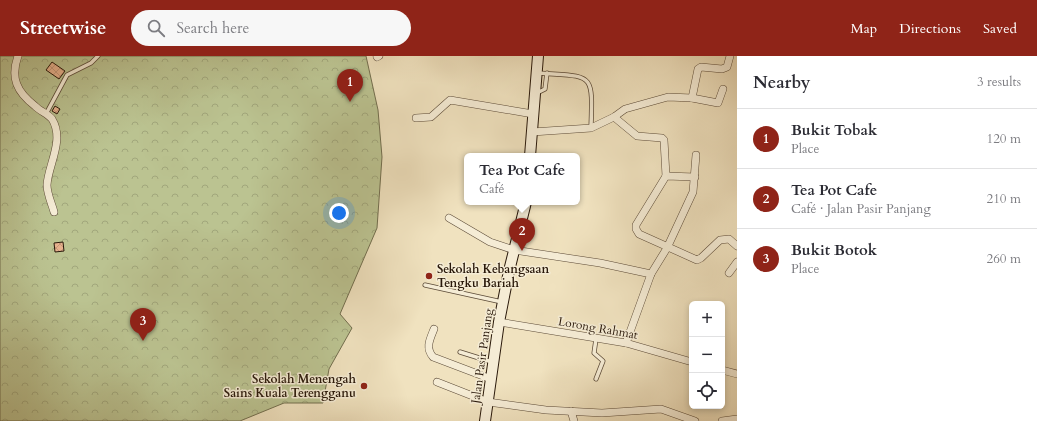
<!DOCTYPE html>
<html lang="en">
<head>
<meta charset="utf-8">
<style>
	body { margin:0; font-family:Cardo,serif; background:#f7f7f7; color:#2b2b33 }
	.controls { position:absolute; right:12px; bottom:12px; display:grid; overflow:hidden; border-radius:6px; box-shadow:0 2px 6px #0003 }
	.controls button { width:36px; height:36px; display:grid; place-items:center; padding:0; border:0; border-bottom:1px solid #e1e1e2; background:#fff; color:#2b2b33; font:20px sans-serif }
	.you { position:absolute; left:339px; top:157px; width:14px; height:14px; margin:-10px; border:3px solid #fff; border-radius:50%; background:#1a73e8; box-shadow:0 0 0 6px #1a73e833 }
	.badge { display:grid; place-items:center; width:26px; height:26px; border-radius:50%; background:#8f2418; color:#fff; font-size:13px; font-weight:700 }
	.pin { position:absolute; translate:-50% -33px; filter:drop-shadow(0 1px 2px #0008) }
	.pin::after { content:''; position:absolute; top:21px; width:14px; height:12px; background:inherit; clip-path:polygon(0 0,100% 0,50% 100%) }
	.popup { position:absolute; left:464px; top:97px; width:116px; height:52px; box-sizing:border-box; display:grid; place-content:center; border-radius:6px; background:#fff; filter:drop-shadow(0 1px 3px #0005); font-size:13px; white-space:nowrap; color:#7c7c81 }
	.popup b { font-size:15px; color:#2b2b33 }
	.popup::after { content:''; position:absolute; left:50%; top:100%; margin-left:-8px; border:8px solid transparent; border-top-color:#fff }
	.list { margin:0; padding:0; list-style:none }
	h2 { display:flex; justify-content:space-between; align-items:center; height:52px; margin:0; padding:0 16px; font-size:17px }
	h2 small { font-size:13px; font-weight:400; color:#7c7c81 }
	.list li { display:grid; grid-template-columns:26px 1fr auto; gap:12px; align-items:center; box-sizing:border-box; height:60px; padding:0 16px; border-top:1px solid #e1e1e2 }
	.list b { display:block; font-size:15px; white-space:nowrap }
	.list p { margin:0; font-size:13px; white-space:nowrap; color:#7c7c81 }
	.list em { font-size:13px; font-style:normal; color:#7c7c81 }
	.icon { flex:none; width:22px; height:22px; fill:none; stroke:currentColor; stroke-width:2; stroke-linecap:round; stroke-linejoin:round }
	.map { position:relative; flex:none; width:737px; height:365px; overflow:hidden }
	header { display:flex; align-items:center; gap:24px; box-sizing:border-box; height:56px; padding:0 20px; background:#8f2418; color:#fff }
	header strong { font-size:19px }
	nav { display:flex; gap:22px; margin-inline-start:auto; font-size:14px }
	.search { width:280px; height:36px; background:#f7f7f7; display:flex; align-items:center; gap:10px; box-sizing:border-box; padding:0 14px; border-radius:22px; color:#7c7c81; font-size:15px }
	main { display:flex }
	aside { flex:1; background:#fff }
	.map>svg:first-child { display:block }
</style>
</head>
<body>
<header>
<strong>Streetwise</strong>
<div class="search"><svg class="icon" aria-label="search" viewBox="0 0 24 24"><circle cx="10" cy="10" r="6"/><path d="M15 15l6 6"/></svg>Search here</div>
<nav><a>Map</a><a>Directions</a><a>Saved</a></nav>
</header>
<main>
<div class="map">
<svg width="737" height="365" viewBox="0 0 737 365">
	<defs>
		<pattern id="forest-crowns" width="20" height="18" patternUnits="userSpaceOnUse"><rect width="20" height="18" fill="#bbc391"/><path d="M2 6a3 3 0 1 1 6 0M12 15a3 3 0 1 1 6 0" fill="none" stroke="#a1a77c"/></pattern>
		<pattern id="building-cross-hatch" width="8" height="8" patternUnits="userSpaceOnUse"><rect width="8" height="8" fill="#e8b28e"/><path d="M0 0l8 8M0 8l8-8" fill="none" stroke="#c79879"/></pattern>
	</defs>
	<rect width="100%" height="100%" fill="#f0e2bf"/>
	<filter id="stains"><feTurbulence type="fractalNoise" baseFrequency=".005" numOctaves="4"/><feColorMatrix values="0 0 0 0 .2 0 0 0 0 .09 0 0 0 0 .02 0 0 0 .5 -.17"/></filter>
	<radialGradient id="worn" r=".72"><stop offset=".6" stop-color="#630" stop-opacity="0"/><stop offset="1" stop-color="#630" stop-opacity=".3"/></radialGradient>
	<polygon fill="url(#forest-crowns)" stroke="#726e4e" points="0,0 366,0 378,54 382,101 377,172 340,258 352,272 329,313 323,347 284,347 240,365 0,365"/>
	<g fill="url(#building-cross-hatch)" stroke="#29180a">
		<polygon points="52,6 65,15 59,23 46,14"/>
		<polygon points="55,50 60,53 57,58 52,55"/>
		<polygon points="63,186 64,195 55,196 54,187"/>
	</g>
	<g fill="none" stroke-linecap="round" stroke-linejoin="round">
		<g stroke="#5b4a37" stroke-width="5">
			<g id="service">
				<path d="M539,17C593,21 593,15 591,71"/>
				<polyline points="537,37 545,33 547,17"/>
				<polyline points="46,58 67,19 91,7 98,0"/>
				<polyline points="425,229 502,246"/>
				<polyline points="596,283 594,297 603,305 596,323"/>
				<polyline points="460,296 492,306"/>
			</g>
		</g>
		<g stroke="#5b4a37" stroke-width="8">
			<g id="minor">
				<path d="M18,0C10,22 17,36 35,50C40,55 48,58 52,63C65,84 48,109 47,129C47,138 52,148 54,156"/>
				<polyline points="377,1 379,0"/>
				<polyline points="692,42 698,13 701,11 722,13 727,11 730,0"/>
				<polyline points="614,61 637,80 662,82 664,84 666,120"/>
				<polyline points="416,62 431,61 450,44 533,58"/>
				<polyline points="532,76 591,72 614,61 625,53 668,41 692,42 718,47 723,33"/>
				<polyline points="695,121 666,120 636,169 636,173 639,178 697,204 701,202 720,184 729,183 737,190"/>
				<polyline points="449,162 490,186 514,194 600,207 651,218"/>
				<polyline points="729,217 737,206"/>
				<polyline points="499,266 626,287 692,306"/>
				<path d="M434,273C430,283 425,292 433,301L491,323"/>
				<polyline points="626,287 651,218 667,192 693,136 696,99"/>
				<polyline points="722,314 737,318"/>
				<polyline points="437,326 488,346 546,354 602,357 661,353 695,365"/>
				<polyline points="571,355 574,365"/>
				<polyline points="722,365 737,363"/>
			</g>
		</g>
		<g stroke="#29180a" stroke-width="12">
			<g id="secondary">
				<polyline points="530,100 538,0"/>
				<polyline points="485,365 499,266 509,215 526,146"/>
			</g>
		</g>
		<use href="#service" stroke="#f5ecd5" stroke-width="3.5"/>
		<use href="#minor" stroke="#f5ecd5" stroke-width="7"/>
		<use href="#secondary" stroke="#f5ecd5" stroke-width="10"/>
	</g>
	<g fill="#8f2418" stroke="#f5ecd5" stroke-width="1.5">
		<circle cx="429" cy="220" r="4"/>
		<circle cx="364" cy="330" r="4"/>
	</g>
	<g text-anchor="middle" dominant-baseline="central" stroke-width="3" stroke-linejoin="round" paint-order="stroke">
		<g font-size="12" font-weight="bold" fill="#29180a" stroke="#f5ecd5" text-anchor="start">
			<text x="437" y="213">Sekolah Kebangsaan<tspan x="437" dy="14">Tengku Bariah</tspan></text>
			<text x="356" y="323" text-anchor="end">Sekolah Menengah<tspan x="356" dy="14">Sains Kuala Terengganu</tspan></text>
		</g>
		<g font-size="12" fill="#29180a" stroke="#f5ecd5">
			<text transform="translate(598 272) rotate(10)">Lorong Rahmat</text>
			<text transform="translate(482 300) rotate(-82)">Jalan Pasir Panjang</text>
		</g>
	</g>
	<rect width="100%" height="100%" filter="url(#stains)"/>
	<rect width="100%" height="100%" fill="url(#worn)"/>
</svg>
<div class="controls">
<button>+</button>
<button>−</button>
<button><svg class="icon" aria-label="locate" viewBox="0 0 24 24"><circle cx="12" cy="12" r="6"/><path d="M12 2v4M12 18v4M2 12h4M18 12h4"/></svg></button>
</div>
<div class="you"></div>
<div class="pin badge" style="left:350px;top:46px">1</div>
<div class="pin badge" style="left:522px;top:195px">2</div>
<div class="popup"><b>Tea Pot Cafe</b>Café</div>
<div class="pin badge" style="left:143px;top:285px">3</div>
</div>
<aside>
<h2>Nearby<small>3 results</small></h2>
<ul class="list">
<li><span class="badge">1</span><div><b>Bukit Tobak</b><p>Place</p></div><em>120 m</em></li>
<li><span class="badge">2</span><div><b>Tea Pot Cafe</b><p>Café · Jalan Pasir Panjang</p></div><em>210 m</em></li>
<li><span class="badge">3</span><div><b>Bukit Botok</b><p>Place</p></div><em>260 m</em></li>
</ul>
</aside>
</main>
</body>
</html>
